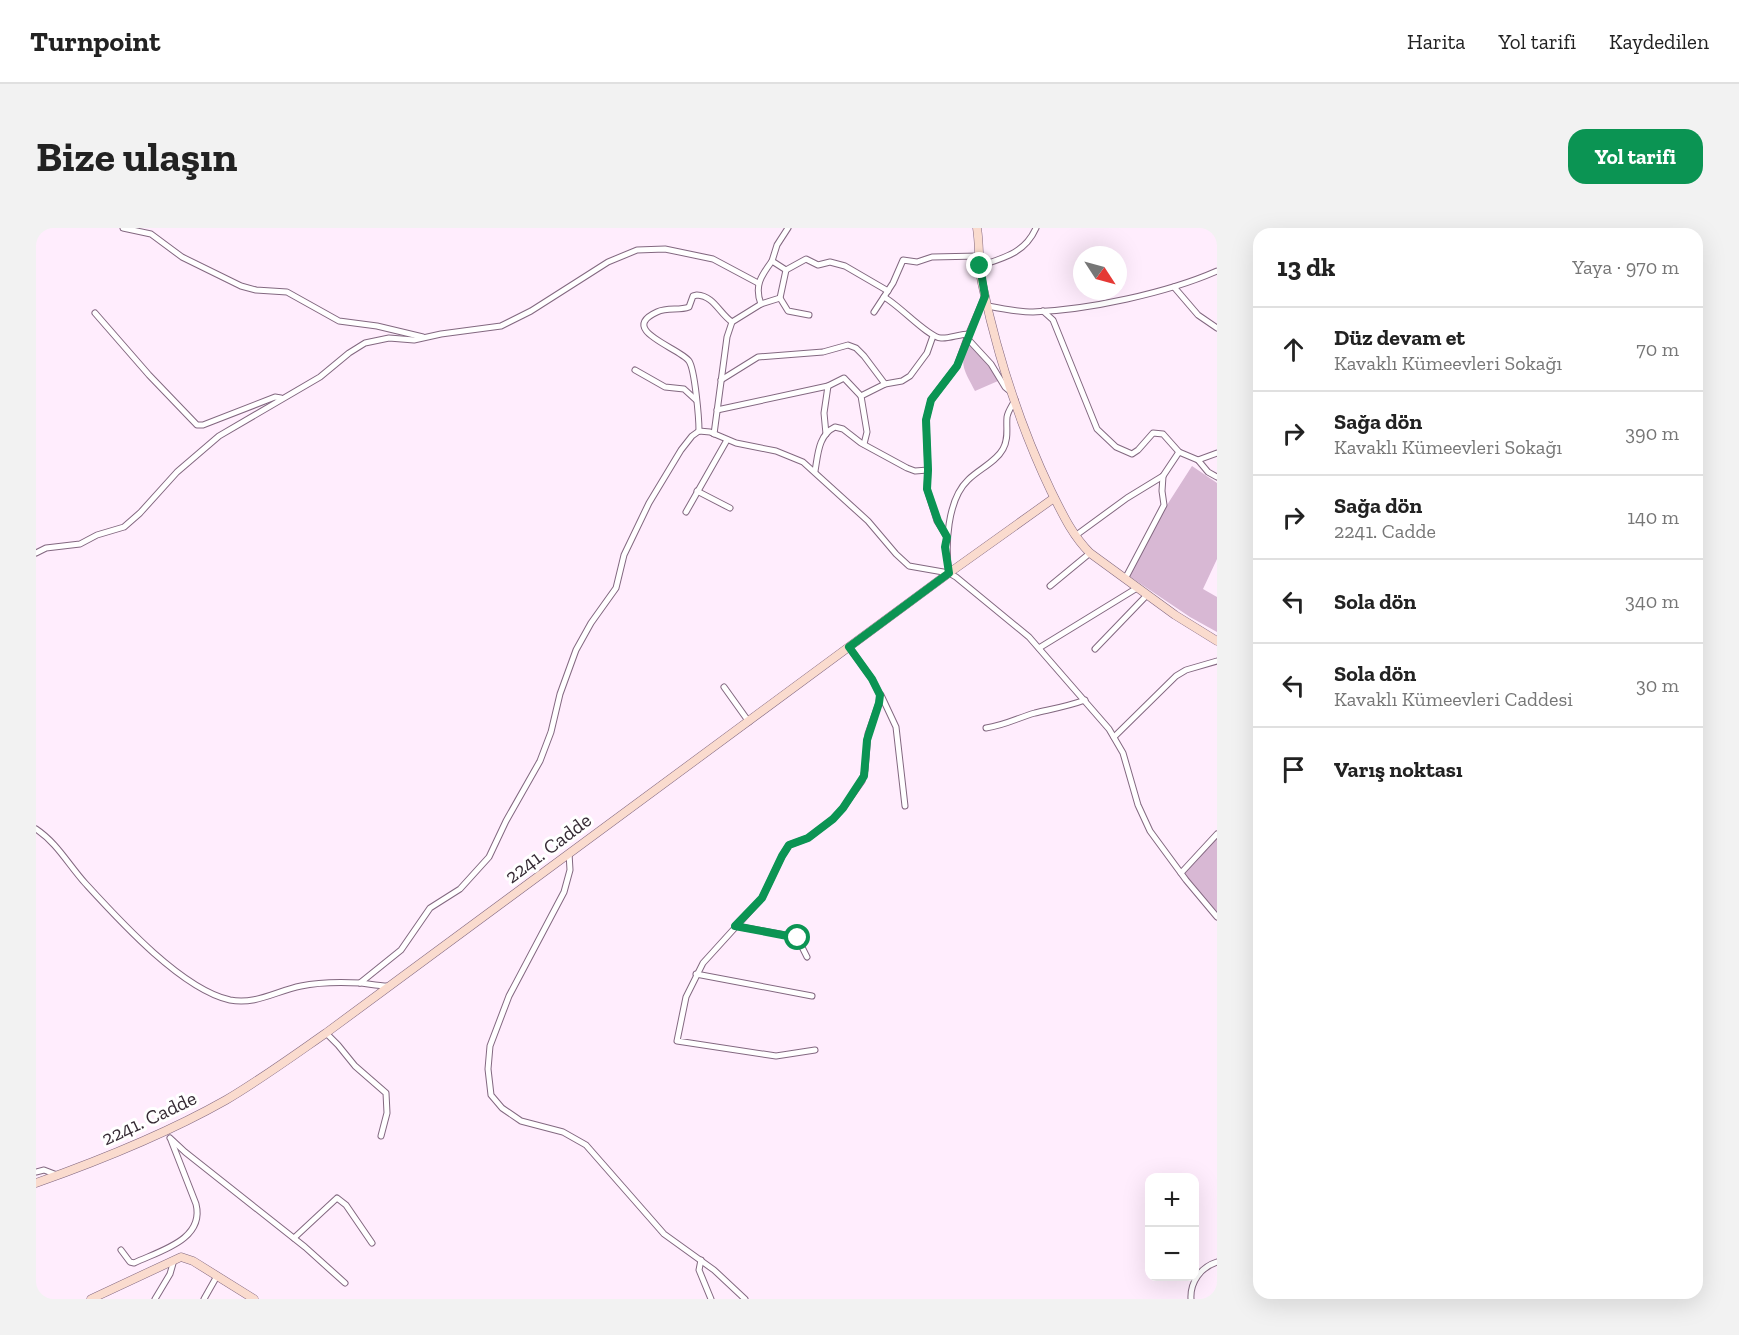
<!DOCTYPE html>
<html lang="tr">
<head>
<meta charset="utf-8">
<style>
	body { margin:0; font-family:"Zilla Slab",serif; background:#f2f2f2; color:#222 }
	.controls { position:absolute; right:18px; bottom:18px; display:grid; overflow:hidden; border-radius:12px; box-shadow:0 6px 24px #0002 }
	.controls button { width:54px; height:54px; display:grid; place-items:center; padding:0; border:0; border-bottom:2px solid #e0e0e0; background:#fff; color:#222; font:30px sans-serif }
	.compass { position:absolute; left:1037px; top:18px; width:54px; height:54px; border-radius:50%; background:#fff; box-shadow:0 6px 24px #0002; rotate:126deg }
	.stop { position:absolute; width:18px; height:18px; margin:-14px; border:4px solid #0b9453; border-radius:50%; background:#fff }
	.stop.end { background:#0b9453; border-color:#fff; box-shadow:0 2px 6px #0008 }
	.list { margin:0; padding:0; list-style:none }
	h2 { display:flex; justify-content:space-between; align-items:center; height:78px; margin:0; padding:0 24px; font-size:26px }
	h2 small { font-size:20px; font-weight:400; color:#767676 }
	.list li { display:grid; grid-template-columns:39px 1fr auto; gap:18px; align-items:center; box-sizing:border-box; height:84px; padding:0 24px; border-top:2px solid #e0e0e0 }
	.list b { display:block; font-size:22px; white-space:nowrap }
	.list p { margin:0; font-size:20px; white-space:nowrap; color:#767676 }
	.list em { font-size:20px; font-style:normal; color:#767676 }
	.icon { flex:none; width:33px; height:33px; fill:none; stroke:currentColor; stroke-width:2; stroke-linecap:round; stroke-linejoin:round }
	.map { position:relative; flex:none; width:1181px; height:1071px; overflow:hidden; border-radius:18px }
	header { display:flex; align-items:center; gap:36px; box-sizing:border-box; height:84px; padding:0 30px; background:#fff; border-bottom:2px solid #e0e0e0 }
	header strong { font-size:28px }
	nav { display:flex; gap:33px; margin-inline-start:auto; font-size:21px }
	.intro { display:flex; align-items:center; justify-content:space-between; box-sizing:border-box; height:144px; padding:0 36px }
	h1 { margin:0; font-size:42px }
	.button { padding:15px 27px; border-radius:18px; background:#0b9453; color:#fff; font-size:21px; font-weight:700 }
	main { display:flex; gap:36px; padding:0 36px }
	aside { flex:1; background:#fff; border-radius:18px; box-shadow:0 6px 24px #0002 }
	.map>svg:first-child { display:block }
</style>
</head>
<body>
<header>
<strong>Turnpoint</strong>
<nav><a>Harita</a><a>Yol tarifi</a><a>Kaydedilen</a></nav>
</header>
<div class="intro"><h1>Bize ulaşın</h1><a class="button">Yol tarifi</a></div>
<main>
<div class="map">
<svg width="1181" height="1071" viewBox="0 0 1181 1071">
	<rect width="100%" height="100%" fill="#ffedfd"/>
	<g fill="#d8b8d4">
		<path d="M933,116L954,139L962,153L939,163C930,145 921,135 933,116Z"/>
		<polygon points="1156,238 1181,255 1181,331 1167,361 1181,369 1181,404 1154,389 1093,348 1131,277"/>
		<polygon points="1181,609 1181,687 1148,645"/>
	</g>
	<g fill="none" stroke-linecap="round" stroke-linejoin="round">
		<g stroke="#836880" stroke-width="7">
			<g id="street">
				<polyline points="87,0 115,6 146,29 205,58 220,62 251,64 303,93 341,98 387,109"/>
				<polyline points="752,0 741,17 736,33 750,42 770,31 782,37 794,34 809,38 852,63"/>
				<path d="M943,38C968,30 989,25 1000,0"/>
				<polyline points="1138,59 1162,87 1181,100"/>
				<polyline points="949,68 931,110 955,136 969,159 975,164"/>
				<path d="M848,69C863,77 893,110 905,110C912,111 924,106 933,106"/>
				<polyline points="744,70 752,83 773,87"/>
				<path d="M725,76C718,58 725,48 736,33"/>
				<path d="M952,78C967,81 982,84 997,84C1052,82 1131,65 1181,43"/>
				<polyline points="1007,83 1017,92 1061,201 1080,219 1096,226 1102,222 1117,205 1127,206 1143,224 1162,232 1172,244 1181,249"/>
				<polyline points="838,84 857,55 867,32 881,34 896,29 943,28"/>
				<polyline points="59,85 113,147 161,197 167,197 239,169 245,170"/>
				<polyline points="599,142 629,159 648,161 660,172"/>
				<polyline points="685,152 722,129 787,124 812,117 820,120 828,128 849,156"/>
				<polyline points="681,182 792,158 808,150 825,168"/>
				<path d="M663,203C663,191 659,142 653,133C644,120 581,102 621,84C632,79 643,83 653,79L657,68L661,67C678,68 683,85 696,94"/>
				<polyline points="678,206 691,109 696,94 725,76 744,70 750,42"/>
				<polyline points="790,206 788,185 792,158"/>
				<polyline points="828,216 831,204 825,168 849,156 866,153 874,148 891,125 897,108"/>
				<polyline points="1162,232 1181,225"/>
				<path d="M779,243C782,227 782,207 799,199L807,201L825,215L871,240L879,243L892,242"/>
				<polyline points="661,263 694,280"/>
				<polyline points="650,284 691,212"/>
				<polyline points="1039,308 1091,270 1127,248 1143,224"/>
				<polyline points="911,309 901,293 891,261 892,242 890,192 895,172 921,138 931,110"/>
				<polyline points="0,325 10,320 44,316 61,307 88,299 104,285 141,244 183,208 284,149 313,125 329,115 353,110 378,112 405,106 465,98 495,83 572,34 601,22 629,21 677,31 722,55"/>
				<path d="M913,345C909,318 911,272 932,252C943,241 960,234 967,221C973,210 970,200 971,189C972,183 976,178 979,172"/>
				<polyline points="1089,351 1128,277 1126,263 1127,248"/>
				<polyline points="1014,358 1054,325"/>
				<polyline points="1003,420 1101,360"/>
				<polyline points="1059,421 1111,367"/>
				<polyline points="688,459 713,494"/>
				<polyline points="845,467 860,499 869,578"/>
				<path d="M950,500C970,497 981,490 999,485C1016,481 1033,478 1049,472"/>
				<polyline points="1078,509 1140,448 1150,442 1181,433"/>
				<path d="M0,601C21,615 32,636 49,655C82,691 145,761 194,772C220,777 240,763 265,758C283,754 306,754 325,755C334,756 342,758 352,758"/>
				<polyline points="533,625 534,642 528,664 473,768 454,818 452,841 455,867 466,880 485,893 527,904 550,917 628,1006 678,1042 709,1071"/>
				<polyline points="1145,645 1181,606"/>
				<polyline points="699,698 761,709 771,729"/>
				<polyline points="660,746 776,768"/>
				<polyline points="324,755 365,722 394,680 424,661 453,629 470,593 504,533 515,504 524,466 540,422 555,395 580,360 588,327 613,275 645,222 656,208 663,203 674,204 700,215 740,223 767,234 832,293 860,326 873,338 913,345 920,349 993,409 1073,501 1087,525 1102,577 1114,603 1150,652 1181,689"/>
				<polyline points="290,805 302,817 319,838 350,865 351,885 345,908"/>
				<polyline points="779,822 740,828 641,813 650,769 667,735 726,670 746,628 753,617 772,610 797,591 807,580 826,553 829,542 832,506 843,475 844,467 836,451 813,419"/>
				<polyline points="134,910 149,924 269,1019 309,1055"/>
				<polyline points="0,944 8,942 21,947"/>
				<polyline points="258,1010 301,970 310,977 336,1015"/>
				<path d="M85,1022L94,1034L98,1035C123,1023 169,1012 160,976L135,912"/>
				<polyline points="665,1032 663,1042 675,1071"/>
				<polyline points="119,1071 134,1046 138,1032"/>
				<polyline points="168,1071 181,1048"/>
				<path d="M1155,1071C1154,1054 1165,1039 1181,1034"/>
			</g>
		</g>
		<g stroke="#836880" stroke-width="9">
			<g id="secondary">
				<path d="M941,0C944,18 942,37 946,55C961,126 984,198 1015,263C1026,285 1036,307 1054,325L1139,387L1181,413"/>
				<path d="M0,955C65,932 130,906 190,872C224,852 257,828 290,805L913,345L1018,270"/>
				<polyline points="55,1071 145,1029 157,1033 218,1071"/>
			</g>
		</g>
		<use href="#street" stroke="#fff" stroke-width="5"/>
		<use href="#secondary" stroke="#fadbce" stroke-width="8"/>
	</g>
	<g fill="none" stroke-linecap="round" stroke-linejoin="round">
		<polyline stroke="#0b9453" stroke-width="8" points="762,710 699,698 726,670 746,628 753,617 772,610 797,591 807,580 828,548 831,512 843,475 844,467 836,451 813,419 913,345 909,319 911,309 902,293 891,261 892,242 890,192 895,172 921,138 949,68 944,38"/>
	</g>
	<g text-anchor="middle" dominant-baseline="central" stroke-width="6" stroke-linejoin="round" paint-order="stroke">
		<g font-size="20" fill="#352a34" stroke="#fff">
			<text transform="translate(512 620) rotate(-37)">2241. Cadde</text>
			<text transform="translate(113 890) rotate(-25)">2241. Cadde</text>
		</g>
	</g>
</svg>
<div class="controls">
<button>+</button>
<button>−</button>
</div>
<svg class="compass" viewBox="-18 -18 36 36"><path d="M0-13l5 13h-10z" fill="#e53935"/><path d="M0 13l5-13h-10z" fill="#767676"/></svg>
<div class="stop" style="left:762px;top:710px"></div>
<div class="stop end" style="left:944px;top:38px"></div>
</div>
<aside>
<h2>13 dk<small>Yaya · 970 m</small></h2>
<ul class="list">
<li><svg class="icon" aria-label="ahead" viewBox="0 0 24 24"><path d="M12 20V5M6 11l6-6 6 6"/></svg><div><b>Düz devam et</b><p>Kavaklı Kümeevleri Sokağı</p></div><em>70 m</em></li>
<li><svg class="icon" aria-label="right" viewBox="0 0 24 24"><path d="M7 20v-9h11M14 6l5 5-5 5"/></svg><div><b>Sağa dön</b><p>Kavaklı Kümeevleri Sokağı</p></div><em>390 m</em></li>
<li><svg class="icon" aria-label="right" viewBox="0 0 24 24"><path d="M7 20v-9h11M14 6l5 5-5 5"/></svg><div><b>Sağa dön</b><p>2241. Cadde</p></div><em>140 m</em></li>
<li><svg class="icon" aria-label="left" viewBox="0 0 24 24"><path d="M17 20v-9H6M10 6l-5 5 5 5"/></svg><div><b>Sola dön</b></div><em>340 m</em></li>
<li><svg class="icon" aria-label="left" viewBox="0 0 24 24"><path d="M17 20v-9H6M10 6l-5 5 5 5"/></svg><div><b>Sola dön</b><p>Kavaklı Kümeevleri Caddesi</p></div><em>30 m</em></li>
<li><svg class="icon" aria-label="arrive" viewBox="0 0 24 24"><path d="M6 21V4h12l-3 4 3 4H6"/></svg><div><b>Varış noktası</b></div></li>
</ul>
</aside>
</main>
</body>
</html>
